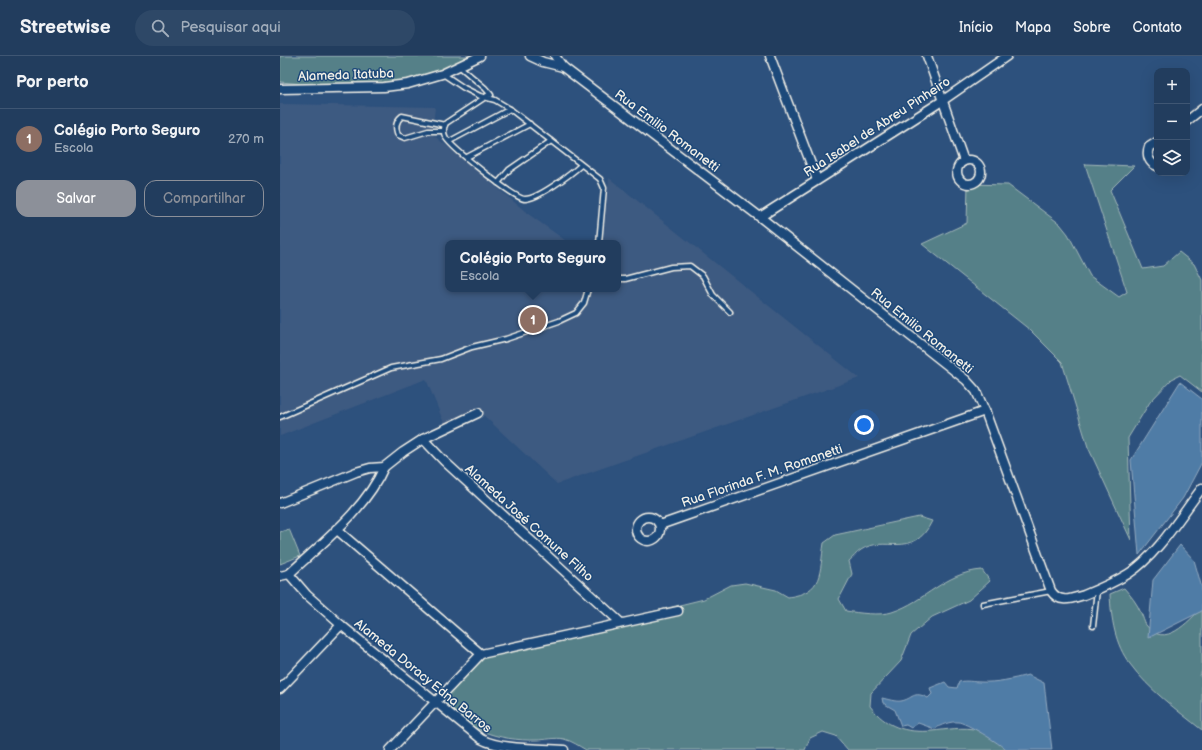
<!DOCTYPE html>
<html lang="pt">
<head>
<meta charset="utf-8">
<style>
	body { margin:0; font-family:"Balsamiq Sans",sans-serif; background:#2e4867; color:#f1f3f6 }
	.controls { position:absolute; right:12px; top:12px; display:grid; overflow:hidden; border-radius:8px; box-shadow:0 4px 16px #0002 }
	.controls button { width:36px; height:36px; display:grid; place-items:center; padding:0; border:0; border-bottom:1px solid #3f5673; background:#223d5e; color:#f1f3f6; font:20px sans-serif }
	.you { position:absolute; left:584px; top:369px; width:14px; height:14px; margin:-10px; border:3px solid #fff; border-radius:50%; background:#1a73e8; box-shadow:0 0 0 6px #1a73e833 }
	.badge { display:grid; place-items:center; width:26px; height:26px; border-radius:50%; background:#8c9099; color:#fff; font-size:13px; font-weight:700 }
	.pin { position:absolute; translate:-50% -50%; border:2px solid #fff; box-shadow:0 1px 4px #0006 }
	.popup { position:absolute; left:165px; top:184px; width:176px; height:52px; box-sizing:border-box; display:grid; place-content:center; border-radius:8px; background:#223d5e; filter:drop-shadow(0 1px 3px #0005); font-size:13px; white-space:nowrap; color:#a2aebc }
	.popup b { font-size:15px; color:#f1f3f6 }
	.popup::after { content:''; position:absolute; left:50%; top:100%; margin-left:-8px; border:8px solid transparent; border-top-color:#223d5e }
	.list { margin:0; padding:0; list-style:none }
	h2 { display:flex; justify-content:space-between; align-items:center; height:52px; margin:0; padding:0 16px; font-size:17px }
	h2 small { font-size:13px; font-weight:400; color:#a2aebc }
	.list li { display:grid; grid-template-columns:26px 1fr auto; gap:12px; align-items:center; box-sizing:border-box; height:60px; padding:0 16px; border-top:1px solid #3f5673 }
	.list b { display:block; font-size:15px; white-space:nowrap }
	.list p { margin:0; font-size:13px; white-space:nowrap; color:#a2aebc }
	.list em { font-size:13px; font-style:normal; color:#a2aebc }
	.actions { display:flex; gap:8px; padding:12px 16px }
	.actions a { flex:1; padding:9px 0; border:1px solid #8c9099; border-radius:12px; text-align:center; font-size:14px; color:#8c9099 }
	.actions .main { background:#8c9099; color:#fff }
	.icon { flex:none; width:22px; height:22px; fill:none; stroke:currentColor; stroke-width:2; stroke-linecap:round; stroke-linejoin:round }
	.map { position:relative; flex:none; width:922px; height:694px; overflow:hidden }
	header { display:flex; align-items:center; gap:24px; box-sizing:border-box; height:56px; padding:0 20px; background:#223d5e; border-bottom:1px solid #3f5673 }
	header strong { font-size:19px }
	nav { display:flex; gap:22px; margin-inline-start:auto; font-size:14px }
	.search { width:280px; height:36px; background:#2e4867; display:flex; align-items:center; gap:10px; box-sizing:border-box; padding:0 14px; border-radius:22px; color:#a2aebc; font-size:15px }
	main { display:flex }
	aside { flex:1; background:#223d5e }
	.map>svg:first-child { display:block }
</style>
</head>
<body>
<header>
<strong>Streetwise</strong>
<div class="search"><svg class="icon" aria-label="search" viewBox="0 0 24 24"><circle cx="10" cy="10" r="6"/><path d="M15 15l6 6"/></svg>Pesquisar aqui</div>
<nav><a>Início</a><a>Mapa</a><a>Sobre</a><a>Contato</a></nav>
</header>
<main>
<aside>
<h2>Por perto<small></small></h2>
<ul class="list">
<li><span class="badge" style="background:#8d6e63">1</span><div><b>Colégio Porto Seguro</b><p>Escola</p></div><em>270 m</em></li>
</ul>
<div class="actions"><a class="main">Salvar</a><a>Compartilhar</a></div>
</aside>
<div class="map">
<svg width="922" height="694" viewBox="0 0 922 694">
	<rect width="100%" height="100%" fill="#2d517d"/>
	<filter id="ink" filterUnits="userSpaceOnUse"><feTurbulence type="fractalNoise" baseFrequency=".025" numOctaves="2"/><feDisplacementMap in="SourceGraphic" scale="8" xChannelSelector="R" yChannelSelector="G"/><feConvolveMatrix kernelMatrix="1 2 1 2 8 2 1 2 1" color-interpolation-filters="sRGB"/></filter>
	<g filter="url(#ink)">
		<polygon fill="#3e5a81" points="0,48 155,51 152,78 251,160 289,187 168,187 168,233 338,233 338,187 323,187 329,122 579,322 277,428 198,354 164,367 146,323 0,380"/>
		<g fill="#548088" stroke="#a4b8b8">
			<polygon points="0,0 193,0 156,19 108,35 0,26"/>
			<polygon points="805,108 854,110 830,134 863,213 883,210 899,196 914,208 922,224 922,336 900,319 892,323 870,346 848,382 851,484 808,391 782,306 750,274 642,188 687,167 688,128 728,129 780,168 788,178 810,220 839,241 847,236"/>
			<path d="M639,461L652,465C633,505 604,478 581,494C576,497 573,502 569,505L572,518L559,543L566,555C578,557 601,560 612,556C646,545 664,517 702,514L710,525L689,544L652,561L631,579L621,605L591,637L590,650C606,671 625,677 652,675C666,674 683,670 698,674C711,678 724,688 736,694H568L556,680L543,676L530,682L525,694H306C299,690 292,685 284,683C276,681 265,684 256,684C220,685 179,674 162,639L195,606L244,584H258L424,543L451,529L465,527L496,534L508,541C544,536 539,517 544,487L555,479Z"/>
			<polygon points="9,473 20,500 0,508 0,476"/>
			<path d="M844,532C851,540 857,547 861,557C863,561 864,566 866,569C885,594 908,565 922,552V614L920,620L922,623V674C897,654 869,634 850,608C835,589 831,562 830,538Z"/>
		</g>
		<g fill="#507ba6" stroke="#92aac0">
			<polygon points="900,326 922,343 922,406 903,442 859,499 851,404"/>
			<polygon points="900,489 914,504 922,532 922,555 868,582 873,524"/>
			<path d="M748,619L764,627L772,694H726C721,688 685,666 678,666C671,665 660,669 655,673L638,667L631,672L626,669L621,670L615,654L603,647L602,642C607,643 616,646 621,645C633,643 633,634 648,642L652,638L650,632L665,626L669,631L677,632L679,626C686,624 693,626 701,626C716,627 733,623 748,619Z"/>
		</g>
		<g fill="none" stroke-linecap="round" stroke-linejoin="round">
			<g stroke="#f4f1e8" stroke-width="7">
				<g id="lane">
					<polyline points="179,10 205,32 211,39"/>
					<polyline points="163,18 184,32 200,40 215,44 230,53 320,123 324,132 319,187"/>
					<path d="M210,38L166,67C163,72 163,77 166,82C172,92 235,143 245,143C258,143 291,118 301,109"/>
					<path d="M164,75H148L125,82L118,79C115,72 116,65 122,60L165,69"/>
					<polyline points="170,85 230,53"/>
					<polyline points="187,101 250,68"/>
					<polyline points="218,127 229,114 271,85"/>
					<polyline points="338,223 345,223 391,211 410,210 423,220 433,239 450,256"/>
					<polyline points="0,361 111,312 161,303 192,291 226,283 279,265 296,257 304,247 308,233"/>
					<polyline points="703,548 771,535"/>
					<polyline points="813,570 817,534"/>
				</g>
			</g>
			<g stroke="#f4f1e8" stroke-width="11">
				<g id="street">
					<polyline points="250,0 263,6 283,11"/>
					<path d="M275,0L283,11L480,161L686,324L696,335L705,355L771,535C780,548 791,543 804,539C819,533 835,526 848,518C876,501 902,458 922,432"/>
					<polyline points="490,0 537,124"/>
					<polyline points="647,0 684,105"/>
					<polyline points="0,33 104,31 128,28 162,18 200,0"/>
					<polyline points="907,65 922,53"/>
					<path d="M877,86L869,91C866,99 869,107 877,110"/>
					<circle cx="689" cy="116" r="12"/>
					<polyline points="480,161 662,45 727,0"/>
					<polyline points="143,383 164,405 340,566"/>
					<polyline points="0,447 76,416 90,412 104,411 123,396 143,383 198,357"/>
					<circle cx="368" cy="473" r="12"/>
					<polyline points="380,469 705,355"/>
					<polyline points="56,473 201,598"/>
					<path d="M9,518L27,539L61,569L201,683C221,694 260,692 284,694"/>
					<path d="M0,520L9,518C42,487 86,453 104,411"/>
					<polyline points="0,633 61,569"/>
					<polyline points="110,694 201,598 398,555"/>
				</g>
			</g>
			<use href="#lane" stroke="#1f4a7a" stroke-width="4"/>
			<use href="#street" stroke="#1f4a7a" stroke-width="8"/>
		</g>
	</g>
	<g text-anchor="middle" dominant-baseline="central" stroke-width="3" stroke-linejoin="round" paint-order="stroke">
		<g font-size="13" fill="#f4f1e8" stroke="#1f4a7a">
			<text transform="translate(66 19) rotate(-2)">Alameda Itatuba</text>
			<text transform="translate(597 71) rotate(-33)">Rua Isabel de Abreu Pinheiro</text>
			<text transform="translate(387 75) rotate(37)">Rua Emilio Romanetti</text>
			<text transform="translate(642 275) rotate(39)">Rua Emilio Romanetti</text>
			<text transform="translate(482 420) rotate(-19)">Rua Florinda F. M. Romanetti</text>
			<text transform="translate(249 467) rotate(42)">Alameda José Comune Filho</text>
			<text transform="translate(143 620) rotate(39)">Alameda Doracy Edna Barros</text>
		</g>
	</g>
</svg>
<div class="controls">
<button>+</button>
<button>−</button>
<button><svg class="icon" aria-label="layers" viewBox="0 0 24 24"><path d="M12 4l9 5-9 5-9-5zM3 14l9 5 9-5"/></svg></button>
</div>
<div class="you"></div>
<div class="pin badge" style="left:253px;top:264px;background:#8d6e63">1</div>
<div class="popup"><b>Colégio Porto Seguro</b>Escola</div>
</div>
</main>
</body>
</html>
